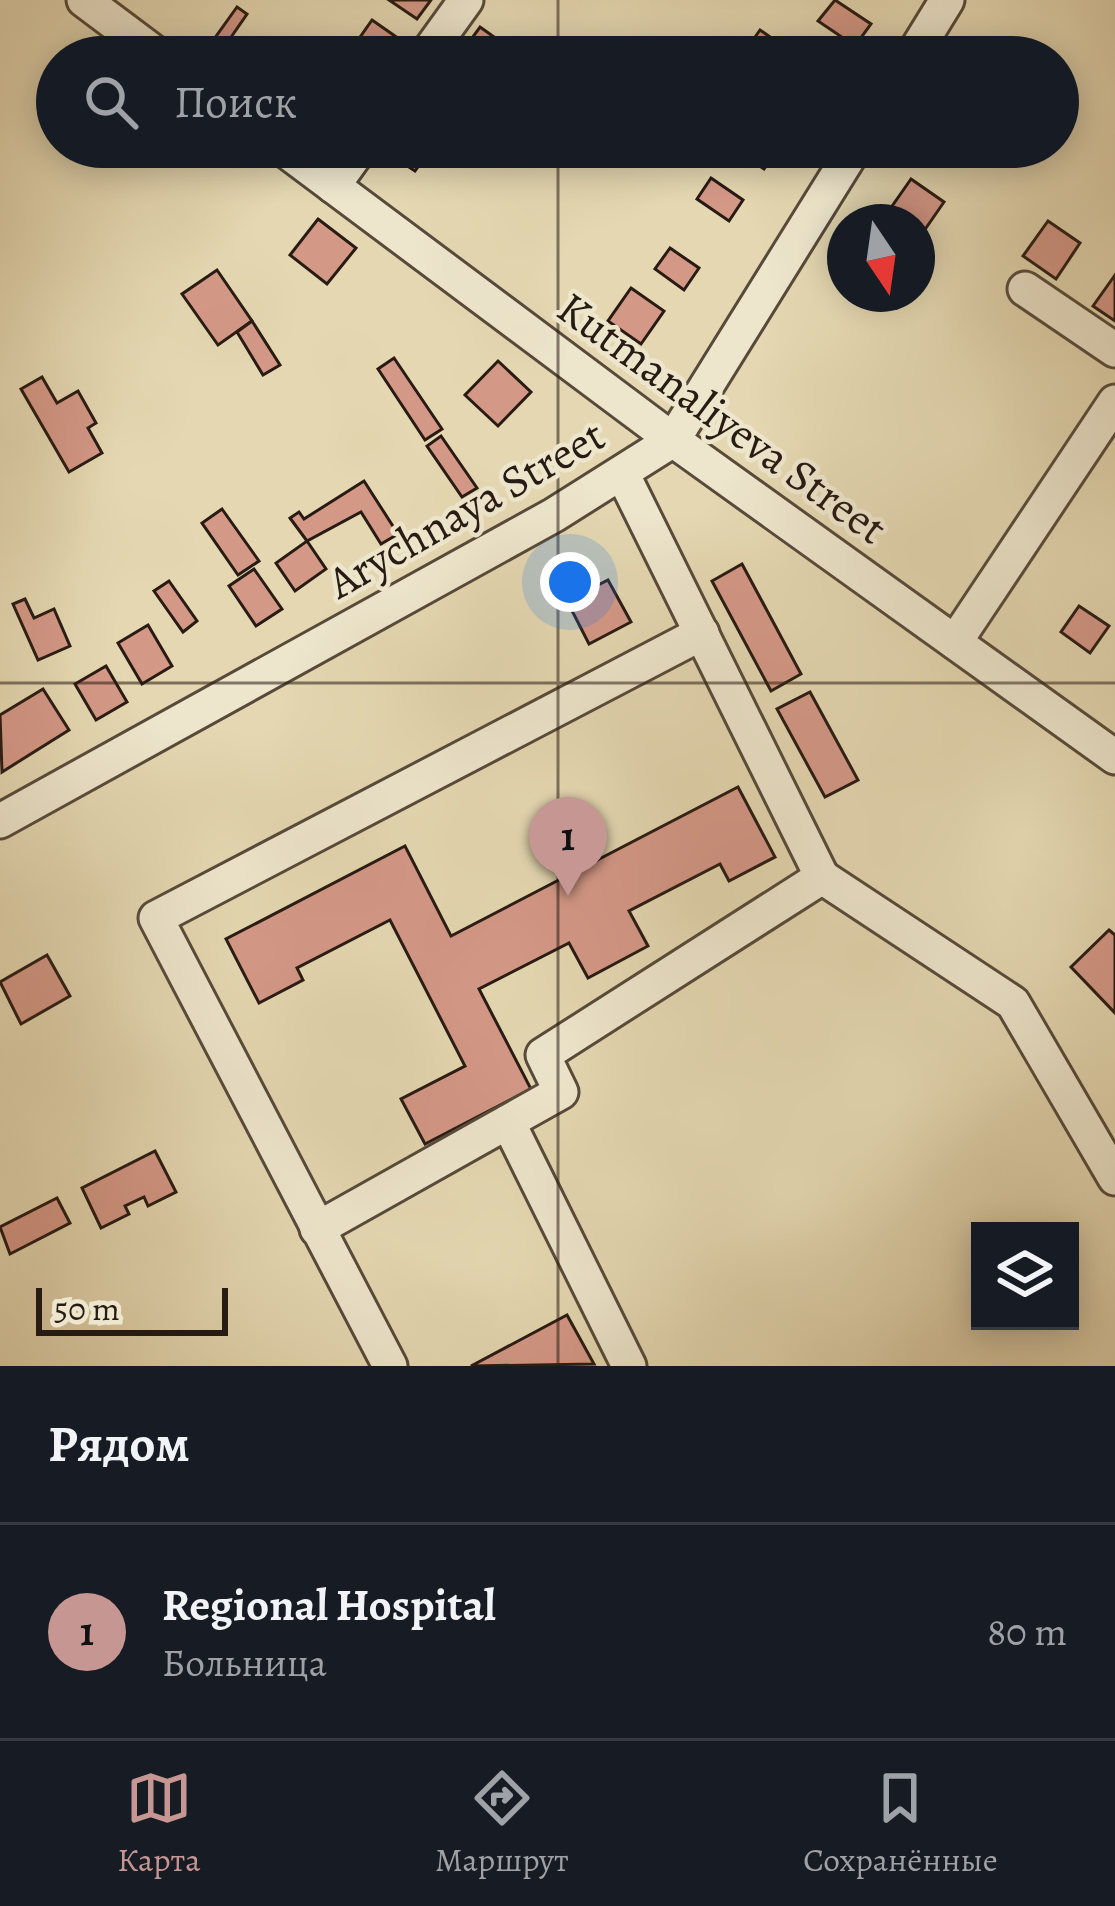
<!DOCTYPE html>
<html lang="ru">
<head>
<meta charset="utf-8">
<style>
	body { margin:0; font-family:Alegreya,serif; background:#20242c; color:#f1f3f6 }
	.controls { position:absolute; right:36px; bottom:36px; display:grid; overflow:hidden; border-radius:0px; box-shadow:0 6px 30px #0003 }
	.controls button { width:108px; height:108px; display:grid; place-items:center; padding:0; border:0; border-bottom:3px solid #363941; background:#171b24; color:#f1f3f6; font:60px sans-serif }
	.compass { position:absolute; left:827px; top:204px; width:108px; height:108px; border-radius:50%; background:#171b24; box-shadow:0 6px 30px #0003; rotate:167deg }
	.scale { position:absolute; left:36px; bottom:30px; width:192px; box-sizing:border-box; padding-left:12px; border:6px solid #281b13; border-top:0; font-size:33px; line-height:42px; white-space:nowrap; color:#281b13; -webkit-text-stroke:9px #ede5cc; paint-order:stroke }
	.you { position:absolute; left:570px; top:582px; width:42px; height:42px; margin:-30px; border:9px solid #fff; border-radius:50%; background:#1a73e8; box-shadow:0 0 0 18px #1a73e833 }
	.badge { display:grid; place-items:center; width:78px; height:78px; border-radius:50%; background:#c59692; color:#111; font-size:39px; font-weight:700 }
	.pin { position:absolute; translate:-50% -99px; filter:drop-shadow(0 3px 6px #0008) }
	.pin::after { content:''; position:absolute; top:63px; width:42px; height:36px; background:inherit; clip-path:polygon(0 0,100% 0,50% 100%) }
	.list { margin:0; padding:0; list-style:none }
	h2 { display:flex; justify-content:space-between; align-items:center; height:156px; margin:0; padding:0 48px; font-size:51px }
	h2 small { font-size:39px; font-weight:400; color:#9ea1a6 }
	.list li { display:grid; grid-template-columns:78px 1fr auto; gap:36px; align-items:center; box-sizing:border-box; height:216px; padding:0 48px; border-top:3px solid #363941 }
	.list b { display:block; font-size:45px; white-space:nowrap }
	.list p { margin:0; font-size:39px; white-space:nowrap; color:#9ea1a6 }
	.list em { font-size:39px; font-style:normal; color:#9ea1a6 }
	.icon { flex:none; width:66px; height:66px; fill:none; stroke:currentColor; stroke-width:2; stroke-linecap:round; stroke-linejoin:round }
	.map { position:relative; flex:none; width:1115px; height:1366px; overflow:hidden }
	.search { position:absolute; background:#171b24; box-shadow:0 6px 30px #0003; left:36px; right:36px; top:36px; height:132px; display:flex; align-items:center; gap:30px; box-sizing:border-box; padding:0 42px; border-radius:66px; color:#9ea1a6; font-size:45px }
	.sheet { height:372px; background:#171b24 }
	nav { display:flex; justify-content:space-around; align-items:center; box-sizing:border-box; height:168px; border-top:3px solid #363941; background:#171b24; font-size:33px; color:#9ea1a6 }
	nav a { display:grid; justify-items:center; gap:6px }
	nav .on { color:#c59692 }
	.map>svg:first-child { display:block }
</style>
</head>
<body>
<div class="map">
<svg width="1115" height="1366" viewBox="0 0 1115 1366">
	<rect width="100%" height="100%" fill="#e4d7b1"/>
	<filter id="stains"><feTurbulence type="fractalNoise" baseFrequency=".00167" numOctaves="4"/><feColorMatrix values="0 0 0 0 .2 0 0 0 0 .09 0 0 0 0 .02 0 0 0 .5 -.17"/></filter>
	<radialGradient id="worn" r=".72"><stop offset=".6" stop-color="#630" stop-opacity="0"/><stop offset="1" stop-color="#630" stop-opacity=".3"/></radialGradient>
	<g fill="#d49887" stroke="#281b13" stroke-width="3">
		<polygon points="389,0 431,0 417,19"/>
		<polygon points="835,0 871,24 855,46 818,21"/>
		<polygon points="237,7 247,14 227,43 248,57 218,57 207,49"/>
		<polygon points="372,20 402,41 391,57 376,57 356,43"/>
		<polygon points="480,27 518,54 516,57 476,57 464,49"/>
		<polygon points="760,30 799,57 741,57"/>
		<polygon points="390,147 432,147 415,171 386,152"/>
		<polygon points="743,147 777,147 779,148 764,169 739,152"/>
		<polygon points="711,178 743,200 729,221 697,199"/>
		<polygon points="911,179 944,202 917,241 917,222 881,222"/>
		<polygon points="318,219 356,248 327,284 290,255"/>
		<polygon points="1048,221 1080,243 1056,279 1023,256"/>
		<polygon points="670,248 699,268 684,290 655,269"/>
		<polygon points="217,270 252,321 218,345 182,294"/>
		<polygon points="1115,275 1115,321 1093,306"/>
		<polygon points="631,288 664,311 641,344 608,321"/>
		<polygon points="252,321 280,365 263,375 237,332"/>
		<polygon points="394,358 442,429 425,440 378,369"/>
		<polygon points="498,361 531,392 498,426 465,395"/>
		<polygon points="42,377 57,403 78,391 96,423 88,428 102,453 69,472 21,389"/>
		<polygon points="441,436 477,488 462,497 427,446"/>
		<polygon points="364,481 398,534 381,544 361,512 307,541 290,518 299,512 304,519"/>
		<polygon points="222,509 259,561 238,575 202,523"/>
		<polygon points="307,541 326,569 295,591 276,563"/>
		<polygon points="742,564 801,674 771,691 712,581"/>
		<polygon points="254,569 282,609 256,626 229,586"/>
		<polygon points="608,580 631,622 589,644 567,601"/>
		<polygon points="169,581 197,621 183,632 154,591"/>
		<polygon points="25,599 34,618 54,609 70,646 38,660 13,604"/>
		<polygon points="1079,606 1109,626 1090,653 1061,632"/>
		<polygon points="148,625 172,666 142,684 118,643"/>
		<polygon points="106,666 127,702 96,720 75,684"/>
		<polygon points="43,689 69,730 2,772 0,715"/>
		<polygon points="810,692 858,780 825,797 777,709"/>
		<polygon points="738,787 775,857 729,881 720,864 629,911 648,946 588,978 569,943 479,989 531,1089 425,1144 401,1099 465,1066 390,920 297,968 303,980 259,1003 226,939 405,846 451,936"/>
		<polygon points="1109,930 1115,935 1115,1013 1071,967"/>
		<polygon points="47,955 70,996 21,1024 0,982"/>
		<polygon points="155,1151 176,1192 148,1206 144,1197 125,1206 129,1214 101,1228 82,1188"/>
		<polygon points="57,1198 70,1223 10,1254 0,1227"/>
		<polygon points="567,1315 594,1364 471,1366"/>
	</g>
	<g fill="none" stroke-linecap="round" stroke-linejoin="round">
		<g stroke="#574a3a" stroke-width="39">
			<g id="minor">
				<polyline points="84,0 160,57"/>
				<polyline points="425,57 466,0"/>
				<polyline points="912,57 947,0"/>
				<polyline points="281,147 673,440 1115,757"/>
				<polyline points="333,186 361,147"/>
				<polyline points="1025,289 1115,350"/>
				<polyline points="955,642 1115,402"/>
				<polyline points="0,821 554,515 673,440 855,147"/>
				<polyline points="822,877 1013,1003 1115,1178"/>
				<polyline points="508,1122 629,1366"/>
				<polyline points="317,1229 561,1092 543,1055 822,877 622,473"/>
				<polyline points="390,1366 156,918 702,633"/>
			</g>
		</g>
		<use href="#minor" stroke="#ede5cc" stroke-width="33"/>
	</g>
	<path fill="none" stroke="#281b13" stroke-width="3" stroke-opacity="0.55" d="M558,0V57M558,147V1366M0,683H1115"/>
	<g text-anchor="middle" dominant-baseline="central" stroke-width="9" stroke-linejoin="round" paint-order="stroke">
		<g font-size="45" fill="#281b13" stroke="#ede5cc">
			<text transform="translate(722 418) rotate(36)">Kutmanaliyeva Street</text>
			<text transform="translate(466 509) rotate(-30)">Arychnaya Street</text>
		</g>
	</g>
	<rect width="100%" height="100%" filter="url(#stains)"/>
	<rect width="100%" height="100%" fill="url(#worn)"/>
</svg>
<div class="controls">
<button><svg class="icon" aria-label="layers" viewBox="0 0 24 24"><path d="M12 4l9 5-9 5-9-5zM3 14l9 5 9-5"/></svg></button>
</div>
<svg class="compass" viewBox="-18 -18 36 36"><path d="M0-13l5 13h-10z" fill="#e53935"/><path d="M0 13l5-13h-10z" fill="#9ea1a6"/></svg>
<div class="scale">50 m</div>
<div class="you"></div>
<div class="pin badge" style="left:568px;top:896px">1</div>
<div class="search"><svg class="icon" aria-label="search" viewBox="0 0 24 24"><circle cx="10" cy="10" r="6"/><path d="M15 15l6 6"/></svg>Поиск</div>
</div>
<section class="sheet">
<h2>Рядом<small></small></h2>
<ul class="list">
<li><span class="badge">1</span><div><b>Regional Hospital</b><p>Больница</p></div><em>80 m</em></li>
</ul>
</section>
<nav>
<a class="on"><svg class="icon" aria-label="map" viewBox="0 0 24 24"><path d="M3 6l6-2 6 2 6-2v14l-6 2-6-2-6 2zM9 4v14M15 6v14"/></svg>Карта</a>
<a><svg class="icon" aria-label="directions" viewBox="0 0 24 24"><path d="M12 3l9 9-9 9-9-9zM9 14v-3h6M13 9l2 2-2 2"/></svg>Маршрут</a>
<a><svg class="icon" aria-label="saved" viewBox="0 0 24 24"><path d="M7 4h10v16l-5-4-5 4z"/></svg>Сохранённые</a>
</nav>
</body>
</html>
